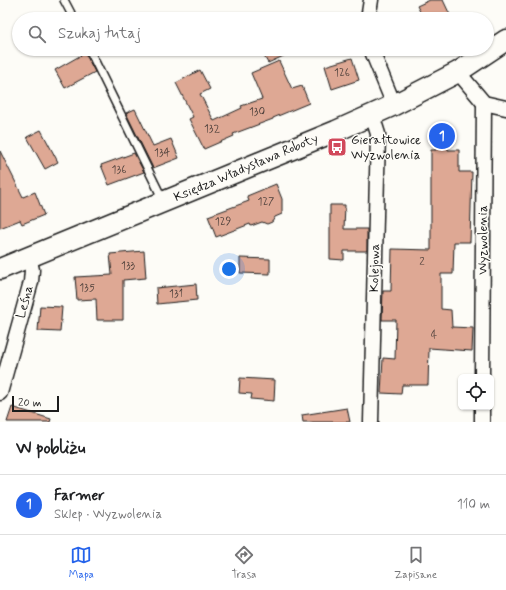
<!DOCTYPE html>
<html lang="pl">
<head>
<meta charset="utf-8">
<style>
	body { margin:0; font-family:Mynerve,sans-serif; background:#f6f6f6; color:#202124 }
	.controls { position:absolute; right:12px; bottom:12px; display:grid; overflow:hidden; border-radius:6px; box-shadow:0 1px 3px #0004 }
	.controls button { width:36px; height:36px; display:grid; place-items:center; padding:0; border:0; border-bottom:1px solid #e0e0e0; background:#fff; color:#202124; font:20px sans-serif }
	.scale { position:absolute; left:12px; bottom:10px; width:47px; box-sizing:border-box; padding-left:4px; border:2px solid #1c1c1c; border-top:0; font-size:11px; line-height:14px; white-space:nowrap; color:#1c1c1c; -webkit-text-stroke:3px #fdfcf7; paint-order:stroke }
	.you { position:absolute; left:229px; top:269px; width:14px; height:14px; margin:-10px; border:3px solid #fff; border-radius:50%; background:#1a73e8; box-shadow:0 0 0 6px #1a73e833 }
	.badge { display:grid; place-items:center; width:26px; height:26px; border-radius:50%; background:#2563eb; color:#fff; font-size:13px; font-weight:700 }
	.pin { position:absolute; translate:-50% -50%; border:2px solid #fff; box-shadow:0 1px 4px #0006 }
	.list { margin:0; padding:0; list-style:none }
	h2 { display:flex; justify-content:space-between; align-items:center; height:52px; margin:0; padding:0 16px; font-size:17px }
	h2 small { font-size:13px; font-weight:400; color:#757577 }
	.list li { display:grid; grid-template-columns:26px 1fr auto; gap:12px; align-items:center; box-sizing:border-box; height:60px; padding:0 16px; border-top:1px solid #e0e0e0 }
	.list b { display:block; font-size:15px; white-space:nowrap }
	.list p { margin:0; font-size:13px; white-space:nowrap; color:#757577 }
	.list em { font-size:13px; font-style:normal; color:#757577 }
	.icon { flex:none; width:22px; height:22px; fill:none; stroke:currentColor; stroke-width:2; stroke-linecap:round; stroke-linejoin:round }
	.map { position:relative; flex:none; width:506px; height:422px; overflow:hidden }
	.search { position:absolute; background:#fff; box-shadow:0 1px 3px #0004; left:12px; right:12px; top:12px; height:44px; display:flex; align-items:center; gap:10px; box-sizing:border-box; padding:0 14px; border-radius:22px; color:#757577; font-size:15px }
	.sheet { height:112px; background:#fff }
	nav { display:flex; justify-content:space-around; align-items:center; box-sizing:border-box; height:56px; border-top:1px solid #e0e0e0; background:#fff; font-size:11px; color:#757577 }
	nav a { display:grid; justify-items:center; gap:2px }
	nav .on { color:#2563eb }
	.map>svg:first-child { display:block }
</style>
</head>
<body>
<div class="map">
<svg width="506" height="422" viewBox="0 0 506 422">
	<rect width="100%" height="100%" fill="#fdfcf7"/>
	<filter id="ink" filterUnits="userSpaceOnUse"><feTurbulence type="fractalNoise" baseFrequency=".025" numOctaves="2"/><feDisplacementMap in="SourceGraphic" scale="8" xChannelSelector="R" yChannelSelector="G"/><feConvolveMatrix kernelMatrix="1 2 1 2 8 2 1 2 1" color-interpolation-filters="sRGB"/></filter>
	<g filter="url(#ink)">
		<g fill="#dea894" stroke="#1c1c1c">
			<polygon points="430,0 443,0 452,19 424,19 417,6"/>
			<polygon points="270,49 299,49 268,63 262,53"/>
			<polygon points="85,53 95,72 65,88 55,70"/>
			<polygon points="352,58 359,80 332,89 325,66"/>
			<polygon points="279,61 292,89 302,86 309,103 273,118 273,119 233,134 234,136 204,149 189,119 193,117 176,83 200,70 210,89 200,94 214,121 242,108 241,106 262,99 251,73"/>
			<polygon points="135,109 153,146 171,139 179,158 153,168 126,113"/>
			<polygon points="436,126 448,126 448,150 459,150 459,172 472,172 470,242 454,242 453,274 441,274 441,309 451,310 452,327 473,328 472,351 429,348 428,385 402,385 401,394 381,393 383,358 395,359 396,320 382,320 383,291 391,291 392,249 431,250 431,150 436,150"/>
			<polygon points="41,130 58,162 45,169 27,137"/>
			<polygon points="0,151 23,197 35,192 44,215 22,224 20,220 0,228"/>
			<polygon points="134,153 144,172 109,185 101,165"/>
			<polygon points="276,184 282,199 282,214 275,217 272,222 267,224 262,222 251,226 250,224 216,237 208,216 249,201 247,196"/>
			<polygon points="330,205 345,205 344,229 367,229 367,251 344,251 344,260 330,259"/>
			<polygon points="144,251 146,278 123,280 123,320 97,320 96,299 77,300 75,277 112,275 110,254"/>
			<polygon points="240,258 270,259 270,274 240,273"/>
			<polygon points="196,284 197,300 157,304 156,288"/>
			<polygon points="40,306 62,307 60,332 38,331"/>
			<polygon points="240,378 275,380 274,401 251,399 252,394 239,393"/>
			<polygon points="12,407 51,419 50,422 7,422"/>
			<polygon points="347,408 350,422 303,422 302,415"/>
		</g>
		<g fill="none" stroke-linecap="round" stroke-linejoin="round">
			<g stroke="#1c1c1c" stroke-width="10">
				<g id="service">
					<polyline points="64,0 74,19"/>
					<polyline points="89,49 164,202"/>
				</g>
			</g>
			<g stroke="#1c1c1c" stroke-width="17">
				<g id="minor">
					<polyline points="368,19 371,0"/>
					<polyline points="371,49 394,105"/>
					<polyline points="458,72 484,103 506,108"/>
					<polyline points="482,377 484,103"/>
					<polyline points="0,393 31,282 32,270 29,257"/>
					<polyline points="371,422 378,134 372,115"/>
					<polyline points="482,422 482,407"/>
				</g>
			</g>
			<g stroke="#1c1c1c" stroke-width="23">
				<polyline id="secondary" points="0,269 336,131 394,105 458,72 506,40"/>
			</g>
			<use href="#service" stroke="#fdfcf7" stroke-width="7"/>
			<use href="#minor" stroke="#fdfcf7" stroke-width="14"/>
			<use href="#secondary" stroke="#fdfcf7" stroke-width="20"/>
		</g>
	</g>
	<defs>
		<g id="bus-square" transform="scale(1)"><rect x="-9" y="-9" width="18" height="18" rx="4" fill="#d1495b" stroke="#fdfcf7"/><path d="M-5-6H5V4H4V6H2V4H-2V6H-4V4H-5ZM-3.5-4V0h7V-4ZM-3.5 1.2v1.5H-2V1.2ZM2 1.2v1.5H3.5V1.2Z" fill="#fff"/></g>
	</defs>
	<g fill-rule="evenodd">
		<use href="#bus-square" x="337" y="147"/>
	</g>
	<g text-anchor="middle" dominant-baseline="central" stroke-width="3" stroke-linejoin="round" paint-order="stroke">
		<g font-size="11" fill="#4c3f3a">
			<text x="342" y="73">126</text>
			<text x="257" y="112">130</text>
			<text x="212" y="129">132</text>
			<text x="162" y="153">134</text>
			<text x="119" y="170">136</text>
			<text x="266" y="202">127</text>
			<text x="223" y="222">129</text>
			<text x="422" y="262">2</text>
			<text x="128" y="266">133</text>
			<text x="87" y="288">135</text>
			<text x="176" y="294">131</text>
			<text x="434" y="335">4</text>
		</g>
		<g font-size="13" fill="#1c1c1c" stroke="#fdfcf7" text-anchor="start">
			<text x="351" y="140">Gierałtowice<tspan x="351" dy="15">Wyzwolenia</tspan></text>
		</g>
		<g font-size="13" fill="#1c1c1c" stroke="#fdfcf7">
			<text transform="translate(246 168) rotate(-23)">Księdza Władysława Roboty</text>
			<text transform="translate(483 240) rotate(-90)">Wyzwolenia</text>
			<text transform="translate(375 268) rotate(-89)">Kolejowa</text>
			<text transform="translate(25 302) rotate(-75)">Leśna</text>
		</g>
	</g>
</svg>
<div class="controls">
<button><svg class="icon" aria-label="locate" viewBox="0 0 24 24"><circle cx="12" cy="12" r="6"/><path d="M12 2v4M12 18v4M2 12h4M18 12h4"/></svg></button>
</div>
<div class="scale">20 m</div>
<div class="you"></div>
<div class="pin badge" style="left:442px;top:136px">1</div>
<div class="search"><svg class="icon" aria-label="search" viewBox="0 0 24 24"><circle cx="10" cy="10" r="6"/><path d="M15 15l6 6"/></svg>Szukaj tutaj</div>
</div>
<section class="sheet">
<h2>W pobliżu<small></small></h2>
<ul class="list">
<li><span class="badge">1</span><div><b>Farmer</b><p>Sklep · Wyzwolenia</p></div><em>110 m</em></li>
</ul>
</section>
<nav>
<a class="on"><svg class="icon" aria-label="map" viewBox="0 0 24 24"><path d="M3 6l6-2 6 2 6-2v14l-6 2-6-2-6 2zM9 4v14M15 6v14"/></svg>Mapa</a>
<a><svg class="icon" aria-label="directions" viewBox="0 0 24 24"><path d="M12 3l9 9-9 9-9-9zM9 14v-3h6M13 9l2 2-2 2"/></svg>Trasa</a>
<a><svg class="icon" aria-label="saved" viewBox="0 0 24 24"><path d="M7 4h10v16l-5-4-5 4z"/></svg>Zapisane</a>
</nav>
</body>
</html>
